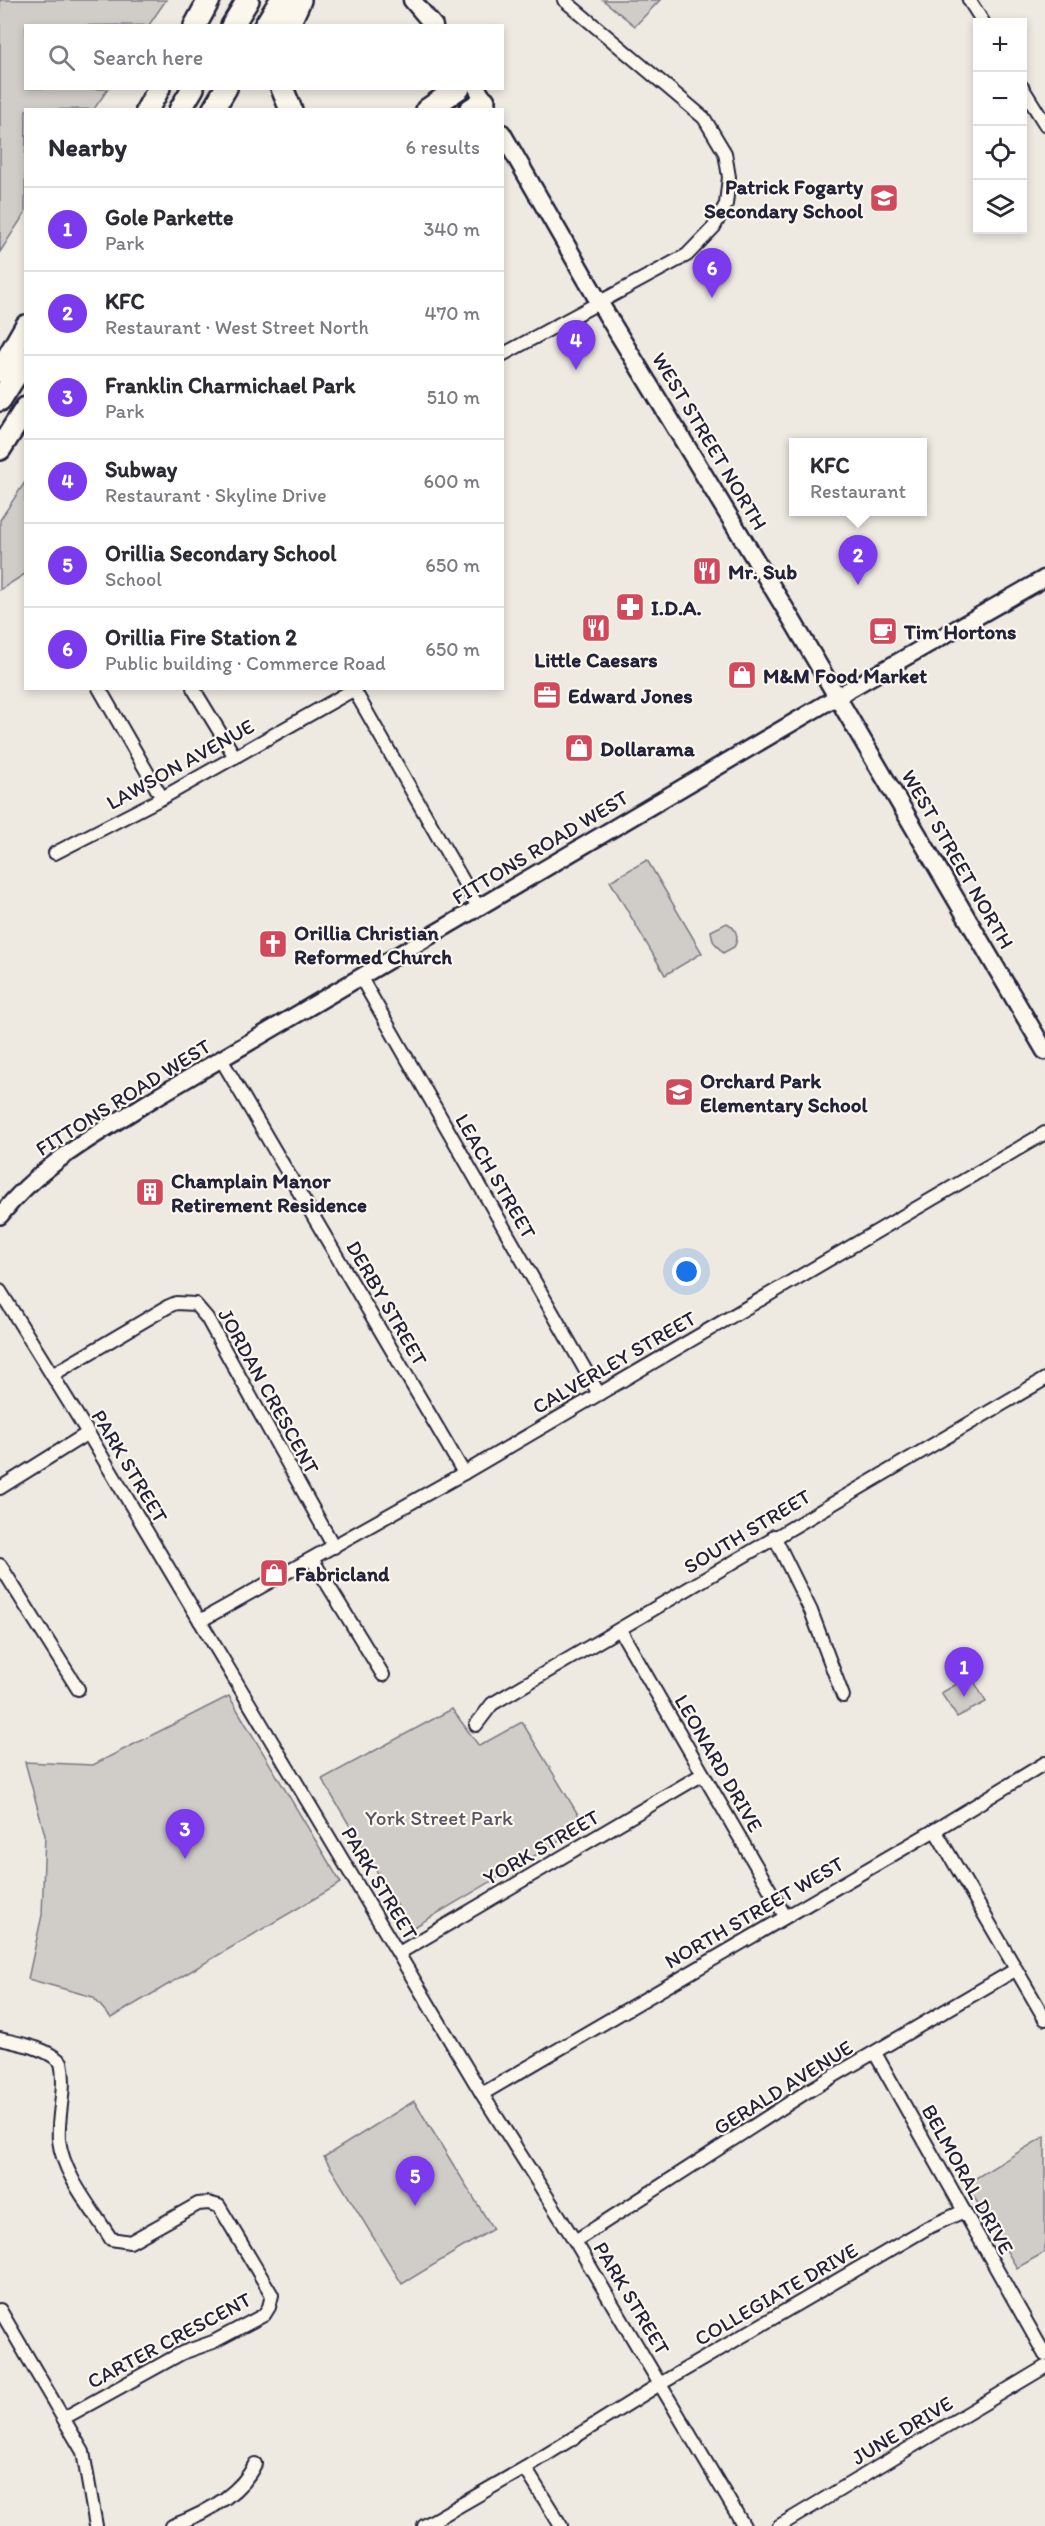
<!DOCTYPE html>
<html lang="en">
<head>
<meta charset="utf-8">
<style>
	body { margin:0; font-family:Itim,sans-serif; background:#f7f7f7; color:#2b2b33 }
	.controls { position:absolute; right:18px; top:18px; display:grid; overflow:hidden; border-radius:0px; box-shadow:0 3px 9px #0003 }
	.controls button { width:54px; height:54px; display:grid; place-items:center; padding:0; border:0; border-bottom:2px solid #e1e1e2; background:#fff; color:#2b2b33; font:30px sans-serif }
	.you { position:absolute; left:687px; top:1272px; width:21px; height:21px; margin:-15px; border:4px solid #fff; border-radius:50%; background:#1a73e8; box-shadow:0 0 0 9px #1a73e833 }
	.badge { display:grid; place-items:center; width:39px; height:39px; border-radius:50%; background:#7c3aed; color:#fff; font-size:20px; font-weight:700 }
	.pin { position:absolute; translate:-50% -50px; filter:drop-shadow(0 2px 3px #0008) }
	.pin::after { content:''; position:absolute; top:32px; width:21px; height:18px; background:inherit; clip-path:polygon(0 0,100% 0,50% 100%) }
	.popup { position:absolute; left:789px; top:438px; width:138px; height:78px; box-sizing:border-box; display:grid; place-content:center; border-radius:0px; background:#fff; filter:drop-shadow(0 2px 4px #0005); font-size:20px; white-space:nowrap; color:#7c7c81 }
	.popup b { font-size:22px; color:#2b2b33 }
	.popup::after { content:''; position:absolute; left:50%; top:100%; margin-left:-12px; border:12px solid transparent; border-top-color:#fff }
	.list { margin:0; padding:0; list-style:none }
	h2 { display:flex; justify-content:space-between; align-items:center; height:78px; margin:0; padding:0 24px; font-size:26px }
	h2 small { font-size:20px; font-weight:400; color:#7c7c81 }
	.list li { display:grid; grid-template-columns:39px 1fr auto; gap:18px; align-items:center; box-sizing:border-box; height:84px; padding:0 24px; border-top:2px solid #e1e1e2 }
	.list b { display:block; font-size:22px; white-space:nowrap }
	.list p { margin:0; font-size:20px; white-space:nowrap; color:#7c7c81 }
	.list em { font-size:20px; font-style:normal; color:#7c7c81 }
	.icon { flex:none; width:33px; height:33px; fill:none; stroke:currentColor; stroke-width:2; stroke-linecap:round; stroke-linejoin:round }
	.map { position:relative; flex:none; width:1045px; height:2526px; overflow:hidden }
	.search { position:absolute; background:#fff; box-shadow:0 3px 9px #0003; left:24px; top:24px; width:480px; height:66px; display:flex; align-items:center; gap:15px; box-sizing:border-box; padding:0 21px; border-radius:0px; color:#7c7c81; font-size:22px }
	.panel { position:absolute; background:#fff; box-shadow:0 3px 9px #0003; left:24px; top:108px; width:480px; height:582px; border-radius:0px }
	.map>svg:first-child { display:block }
</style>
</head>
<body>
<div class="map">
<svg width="1045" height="2526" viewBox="0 0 1045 2526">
	<rect width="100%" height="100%" fill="#eeeae2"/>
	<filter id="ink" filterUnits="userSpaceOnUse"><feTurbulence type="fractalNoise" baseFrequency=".0167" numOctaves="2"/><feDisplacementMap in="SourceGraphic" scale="12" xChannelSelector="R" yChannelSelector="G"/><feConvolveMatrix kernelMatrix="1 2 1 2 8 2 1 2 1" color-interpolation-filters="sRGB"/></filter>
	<g filter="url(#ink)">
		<g fill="#d0cdc9" stroke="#797882" stroke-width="1.5">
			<polygon points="0,0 166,0 149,25 26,26 26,88 108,89 94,109 26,110 25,213 0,252"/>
			<polygon points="603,0 660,0 635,26"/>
			<polygon points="25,482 25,574 0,590 0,520"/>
			<polygon points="647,860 702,953 665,975 610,881"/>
			<path d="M727,923C736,928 740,937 734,947L723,953L713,941L711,931Z"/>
			<polygon points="971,1676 986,1702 957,1717 941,1693"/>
			<polygon points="229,1696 341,1883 111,2018 93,1997 28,1979 42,1915 45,1835 25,1762 93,1765"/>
			<polygon points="452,1709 479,1746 522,1722 585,1826 411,1929 322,1779"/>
			<polygon points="414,2101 493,2229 402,2284 324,2157"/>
			<polygon points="1045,2136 1045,2252 1017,2268 966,2184"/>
		</g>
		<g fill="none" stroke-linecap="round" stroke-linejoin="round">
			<g stroke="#22223b" stroke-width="16">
				<g id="minor">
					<polyline points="969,0 983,22"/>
					<polyline points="1022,87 1045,124"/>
					<polyline points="502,355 687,255 714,227 726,204 729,177 725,153 704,118 564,0"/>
					<polyline points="99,688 162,798"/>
					<polyline points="193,688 235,757"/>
					<polyline points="353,688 478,907"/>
					<polyline points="55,853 162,798 353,690"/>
					<polyline points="361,978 599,1394"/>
					<polyline points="221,1059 464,1473"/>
					<polyline points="0,1291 88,1433 482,2094 575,2241 744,2526"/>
					<polyline points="52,1375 169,1306 176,1303 195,1304 207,1318 334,1547"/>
					<polyline points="0,1488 88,1433"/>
					<polyline points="774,1536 811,1611 843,1696"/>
					<polyline points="312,1559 383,1675"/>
					<polyline points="0,1565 78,1689"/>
					<polyline points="200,1621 464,1473 1045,1133"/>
					<polyline points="620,1630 785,1916"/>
					<polyline points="476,1725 492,1704 1045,1379"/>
					<polyline points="935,1830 1045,2019"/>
					<polyline points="399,1953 703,1774"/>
					<path d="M0,2039C21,2044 44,2047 61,2062C67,2088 57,2114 59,2140C63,2175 93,2210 111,2239L130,2242L198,2204L208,2203L219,2206L272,2295L269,2307L264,2315L213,2342L182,2353L64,2418"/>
					<polyline points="875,2053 1045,2355"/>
					<polyline points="482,2094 935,1830 1045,1763"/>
					<polyline points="575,2241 808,2091 1015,1970"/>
					<polyline points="0,2310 83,2452 96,2526"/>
					<polyline points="525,2468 561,2526"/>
					<path d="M172,2526C204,2514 240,2495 255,2464"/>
					<polyline points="424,2526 525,2468 660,2384 929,2227 964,2211"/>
					<polyline points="779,2526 1045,2367"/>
				</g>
			</g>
			<g stroke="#22223b" stroke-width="20">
				<path id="tertiary" d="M0,1216C39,1165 99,1133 153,1099L850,689L1045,578"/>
			</g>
			<g stroke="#22223b" stroke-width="21">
				<g id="secondary">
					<polyline points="412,0 434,26"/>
					<polyline points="477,88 489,110"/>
					<polyline points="502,133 599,302 792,620 1045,1051"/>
				</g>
			</g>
			<g stroke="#22223b" stroke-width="26">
				<g id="motorway">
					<polyline points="195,26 209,0"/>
					<polyline points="232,26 248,0"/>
					<polyline points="265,26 281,0"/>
					<polyline points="288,26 300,0"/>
					<polyline points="282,88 291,110"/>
					<polyline points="147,110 159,88"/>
					<polyline points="180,110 193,88"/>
					<polyline points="213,110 226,88"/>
					<polyline points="427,110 459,88"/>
					<polyline points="470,110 484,101"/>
					<polyline points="0,371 26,326"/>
					<polyline points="0,400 26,359"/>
					<polyline points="0,449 26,408"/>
				</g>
			</g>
			<use href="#minor" stroke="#fbf7ec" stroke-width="12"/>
			<use href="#tertiary" stroke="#fbf7ec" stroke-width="15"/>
			<use href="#secondary" stroke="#fbf7ec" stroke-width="16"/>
			<use href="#motorway" stroke="#fbf7ec" stroke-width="21"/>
		</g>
	</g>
	<defs>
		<g id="school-square" transform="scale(1.5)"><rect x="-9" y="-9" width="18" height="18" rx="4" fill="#d1495b" stroke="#fbf7ec"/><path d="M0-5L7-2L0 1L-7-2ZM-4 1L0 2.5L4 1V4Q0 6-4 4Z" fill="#fff"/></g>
		<g id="restaurant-square" transform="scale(1.5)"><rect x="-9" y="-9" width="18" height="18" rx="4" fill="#d1495b" stroke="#fbf7ec"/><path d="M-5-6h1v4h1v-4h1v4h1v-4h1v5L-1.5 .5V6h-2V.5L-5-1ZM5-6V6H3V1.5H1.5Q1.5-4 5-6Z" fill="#fff"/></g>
		<g id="pharmacy-square" transform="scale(1.5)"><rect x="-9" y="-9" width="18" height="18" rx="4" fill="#d1495b" stroke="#fbf7ec"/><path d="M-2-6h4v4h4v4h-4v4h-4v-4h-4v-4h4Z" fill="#fff"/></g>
		<g id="cafe-square" transform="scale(1.5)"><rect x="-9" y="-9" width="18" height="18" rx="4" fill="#d1495b" stroke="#fbf7ec"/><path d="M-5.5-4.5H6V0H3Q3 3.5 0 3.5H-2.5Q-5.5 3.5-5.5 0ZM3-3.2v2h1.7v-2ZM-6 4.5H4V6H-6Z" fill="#fff"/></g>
		<g id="shop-square" transform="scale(1.5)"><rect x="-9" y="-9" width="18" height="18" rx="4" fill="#d1495b" stroke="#fbf7ec"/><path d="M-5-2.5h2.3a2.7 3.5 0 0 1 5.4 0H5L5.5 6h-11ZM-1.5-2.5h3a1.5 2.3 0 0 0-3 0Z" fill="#fff"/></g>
		<g id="office-square" transform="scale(1.5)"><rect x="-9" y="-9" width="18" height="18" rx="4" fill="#d1495b" stroke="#fbf7ec"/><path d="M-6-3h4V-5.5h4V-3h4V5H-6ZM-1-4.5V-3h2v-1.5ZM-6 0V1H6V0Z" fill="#fff"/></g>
		<g id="church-square" transform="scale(1.5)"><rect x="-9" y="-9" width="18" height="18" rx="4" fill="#d1495b" stroke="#fbf7ec"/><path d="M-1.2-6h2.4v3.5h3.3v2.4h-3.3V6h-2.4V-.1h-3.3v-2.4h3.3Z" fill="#fff"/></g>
		<g id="building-square" transform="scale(1.5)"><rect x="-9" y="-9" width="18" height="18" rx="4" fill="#d1495b" stroke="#fbf7ec"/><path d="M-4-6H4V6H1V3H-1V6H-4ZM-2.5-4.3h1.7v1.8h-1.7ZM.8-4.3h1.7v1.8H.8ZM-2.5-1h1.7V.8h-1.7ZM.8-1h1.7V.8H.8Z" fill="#fff"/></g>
	</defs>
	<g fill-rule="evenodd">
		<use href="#school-square" x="884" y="198"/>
		<use href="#restaurant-square" x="707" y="571"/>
		<use href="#pharmacy-square" x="630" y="607"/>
		<use href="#restaurant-square" x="596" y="628"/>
		<use href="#cafe-square" x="883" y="631"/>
		<use href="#shop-square" x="742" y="675"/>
		<use href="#office-square" x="547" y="695"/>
		<use href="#shop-square" x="579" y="748"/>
		<use href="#church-square" x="273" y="944"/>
		<use href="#school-square" x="679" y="1092"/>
		<use href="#building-square" x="150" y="1192"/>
		<use href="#shop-square" x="274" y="1573"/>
	</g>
	<g text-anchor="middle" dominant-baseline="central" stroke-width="4.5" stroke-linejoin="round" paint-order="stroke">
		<g font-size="21" font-weight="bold" fill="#22223b" stroke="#fbf7ec" text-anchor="start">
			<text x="863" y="186" text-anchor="end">Patrick Fogarty<tspan x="863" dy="24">Secondary School</tspan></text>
			<text x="728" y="571">Mr. Sub</text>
			<text x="651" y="607">I.D.A.</text>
			<text x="904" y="631">Tim Hortons</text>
			<text x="596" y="659" text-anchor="middle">Little Caesars</text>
			<text x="763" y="675">M&amp;M Food Market</text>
			<text x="568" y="695">Edward Jones</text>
			<text x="600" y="748">Dollarama</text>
			<text x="294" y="932">Orillia Christian<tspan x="294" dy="24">Reformed Church</tspan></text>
			<text x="700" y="1080">Orchard Park<tspan x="700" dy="24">Elementary School</tspan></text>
			<text x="171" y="1180">Champlain Manor<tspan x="171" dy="24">Retirement Residence</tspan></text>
			<text x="295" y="1573">Fabricland</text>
		</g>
		<g font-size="21" fill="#22223b" stroke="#fbf7ec">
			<text transform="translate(710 441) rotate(59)">WEST STREET NORTH</text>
			<text transform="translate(180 764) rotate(-29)">LAWSON AVENUE</text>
			<text transform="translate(540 847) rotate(-31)">FITTONS ROAD WEST</text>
			<text transform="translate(958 859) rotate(60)">WEST STREET NORTH</text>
			<text transform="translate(123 1097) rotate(-32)">FITTONS ROAD WEST</text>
			<text transform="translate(496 1176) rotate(60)">LEACH STREET</text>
			<text transform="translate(387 1303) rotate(60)">DERBY STREET</text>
			<text transform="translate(614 1362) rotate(-30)">CALVERLEY STREET</text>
			<text transform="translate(269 1391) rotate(61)">JORDAN CRESCENT</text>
			<text transform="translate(130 1466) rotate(59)">PARK STREET</text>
			<text transform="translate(747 1531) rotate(-31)">SOUTH STREET</text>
			<text transform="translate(719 1763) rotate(60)">LEONARD DRIVE</text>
			<text transform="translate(541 1847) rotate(-30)">YORK STREET</text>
			<text transform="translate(380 1883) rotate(59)">PARK STREET</text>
			<text transform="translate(754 1912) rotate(-30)">NORTH STREET WEST</text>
			<text transform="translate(783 2087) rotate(-32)">GERALD AVENUE</text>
			<text transform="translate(968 2179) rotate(61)">BELMORAL DRIVE</text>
			<text transform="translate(776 2294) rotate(-30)">COLLEGIATE DRIVE</text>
			<text transform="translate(632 2298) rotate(59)">PARK STREET</text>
			<text transform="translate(169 2340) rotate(-28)">CARTER CRESCENT</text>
			<text transform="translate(902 2430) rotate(-31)">JUNE DRIVE</text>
		</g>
		<g font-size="21" fill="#565566" stroke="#fbf7ec">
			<text x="439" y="1817">York Street Park</text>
		</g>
	</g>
</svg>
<div class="controls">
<button>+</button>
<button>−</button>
<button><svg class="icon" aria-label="locate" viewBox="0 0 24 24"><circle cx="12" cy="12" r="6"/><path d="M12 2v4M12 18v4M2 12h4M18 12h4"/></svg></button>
<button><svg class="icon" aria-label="layers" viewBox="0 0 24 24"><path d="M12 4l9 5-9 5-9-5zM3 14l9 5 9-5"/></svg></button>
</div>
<div class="you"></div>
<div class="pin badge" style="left:964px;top:1697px">1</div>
<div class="pin badge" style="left:858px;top:585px">2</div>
<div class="popup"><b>KFC</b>Restaurant</div>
<div class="pin badge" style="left:185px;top:1859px">3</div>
<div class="pin badge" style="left:576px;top:370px">4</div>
<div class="pin badge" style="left:415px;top:2206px">5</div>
<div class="pin badge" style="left:712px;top:298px">6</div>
<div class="search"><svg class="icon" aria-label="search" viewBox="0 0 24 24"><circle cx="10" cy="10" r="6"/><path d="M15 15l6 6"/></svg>Search here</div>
<section class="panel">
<h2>Nearby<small>6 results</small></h2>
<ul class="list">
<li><span class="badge">1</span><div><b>Gole Parkette</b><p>Park</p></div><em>340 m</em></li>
<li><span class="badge">2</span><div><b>KFC</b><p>Restaurant · West Street North</p></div><em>470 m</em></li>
<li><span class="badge">3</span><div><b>Franklin Charmichael Park</b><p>Park</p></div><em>510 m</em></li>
<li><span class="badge">4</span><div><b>Subway</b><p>Restaurant · Skyline Drive</p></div><em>600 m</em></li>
<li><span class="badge">5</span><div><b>Orillia Secondary School</b><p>School</p></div><em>650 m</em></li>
<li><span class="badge">6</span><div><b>Orillia Fire Station 2</b><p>Public building · Commerce Road</p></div><em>650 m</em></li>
</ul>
</section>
</div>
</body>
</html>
